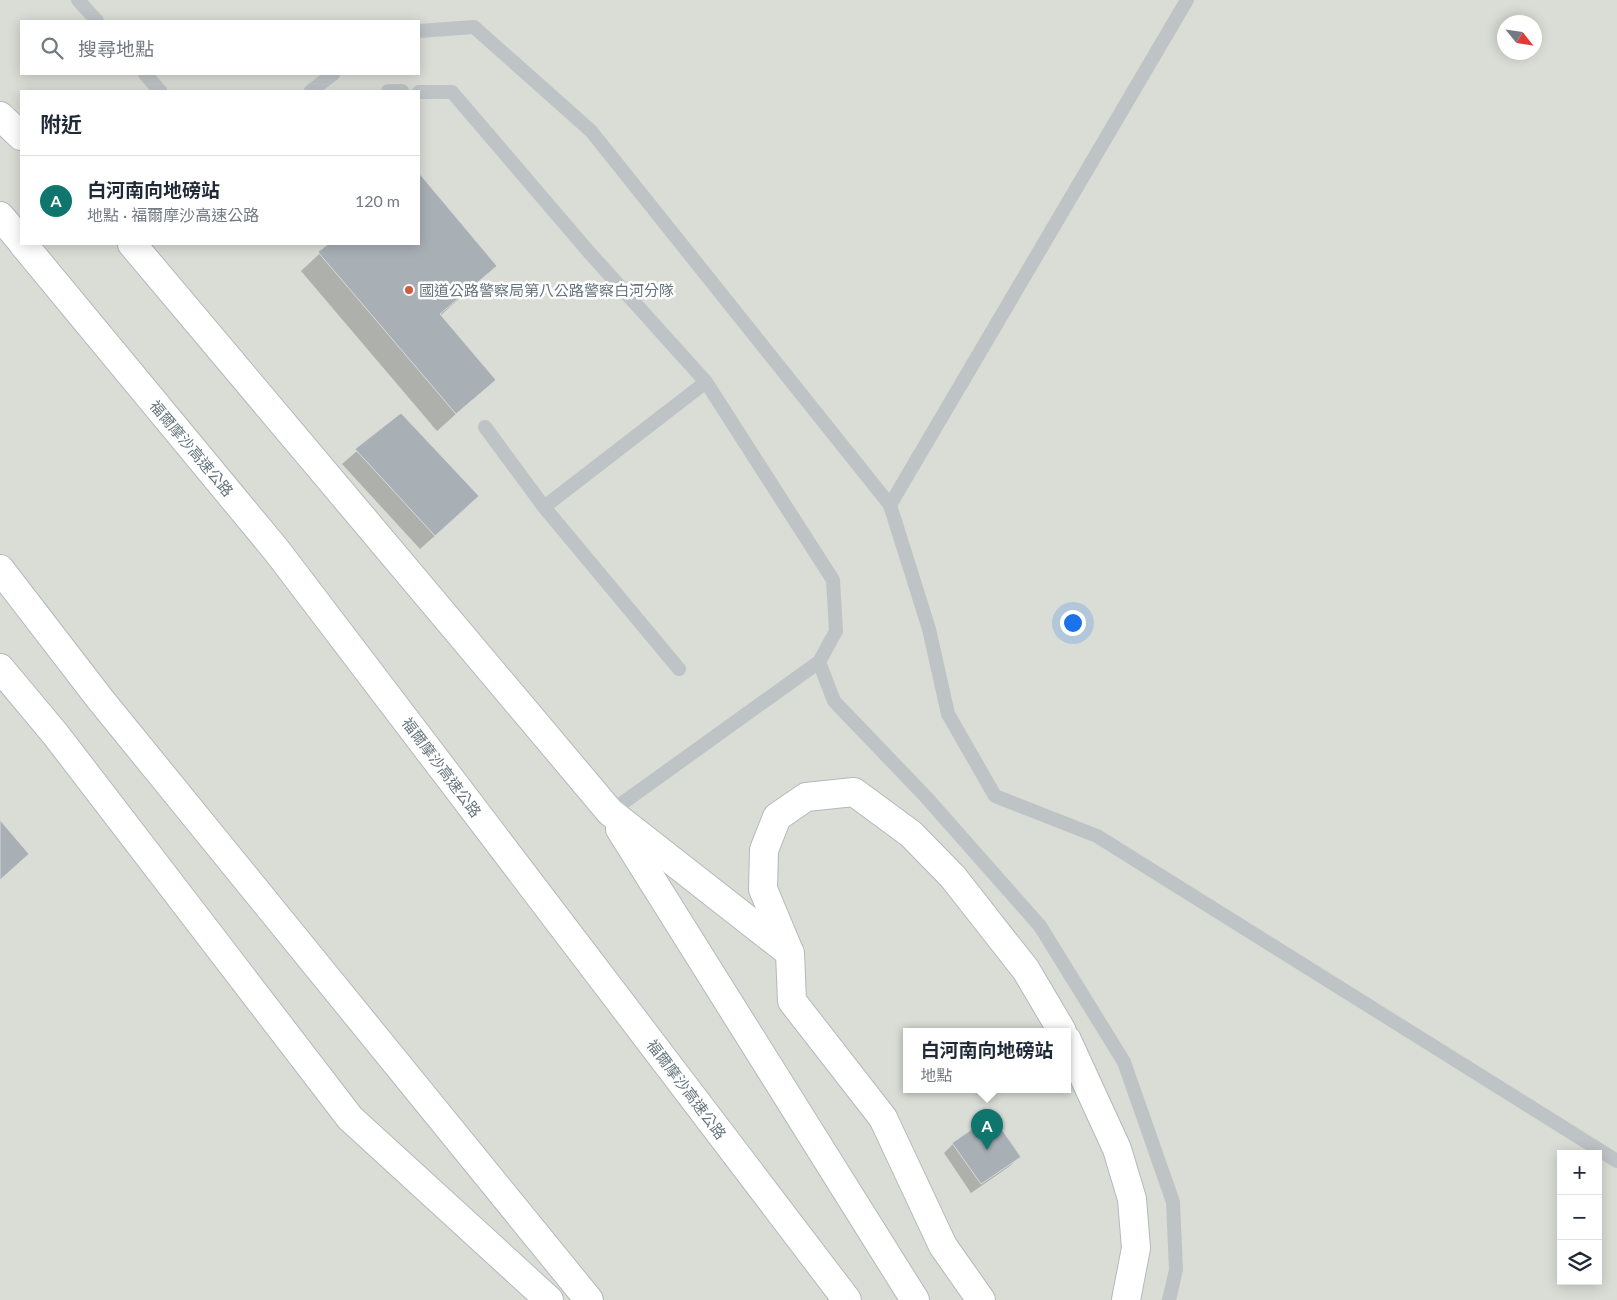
<!DOCTYPE html>
<html lang="zh-TW">
<head>
<meta charset="utf-8">
<style>
	body { margin:0; font-family:Lato,"Noto Sans TC",sans-serif; background:#f6f6f7; color:#1f2937 }
	.controls { position:absolute; right:15px; bottom:15px; display:grid; overflow:hidden; border-radius:0px; box-shadow:0 2px 12px #0003 }
	.controls button { width:45px; height:45px; display:grid; place-items:center; padding:0; border:0; border-bottom:1px solid #e0e1e3; background:#fff; color:#1f2937; font:25px sans-serif }
	.compass { position:absolute; left:1497px; top:15px; width:45px; height:45px; border-radius:50%; background:#fff; box-shadow:0 2px 12px #0003; rotate:120deg }
	.you { position:absolute; left:1072px; top:622px; width:18px; height:18px; margin:-12px; border:4px solid #fff; border-radius:50%; background:#1a73e8; box-shadow:0 0 0 8px #1a73e833 }
	.badge { display:grid; place-items:center; width:32px; height:32px; border-radius:50%; background:#0f766e; color:#fff; font-size:16px; font-weight:700 }
	.pin { position:absolute; translate:-50% -41px; filter:drop-shadow(0 1px 2px #0008) }
	.pin::after { content:''; position:absolute; top:26px; width:18px; height:15px; background:inherit; clip-path:polygon(0 0,100% 0,50% 100%) }
	.popup { position:absolute; left:903px; top:1028px; width:168px; height:65px; box-sizing:border-box; display:grid; place-content:center; border-radius:0px; background:#fff; filter:drop-shadow(0 1px 4px #0005); font-size:16px; white-space:nowrap; color:#747a83 }
	.popup b { font-size:19px; color:#1f2937 }
	.popup::after { content:''; position:absolute; left:50%; top:100%; margin-left:-10px; border:10px solid transparent; border-top-color:#fff }
	.list { margin:0; padding:0; list-style:none }
	h2 { display:flex; justify-content:space-between; align-items:center; height:65px; margin:0; padding:0 20px; font-size:21px }
	h2 small { font-size:16px; font-weight:400; color:#747a83 }
	.list li { display:grid; grid-template-columns:32px 1fr auto; gap:15px; align-items:center; box-sizing:border-box; height:90px; padding:0 20px; border-top:1px solid #e0e1e3 }
	.list b { display:block; font-size:19px; white-space:nowrap }
	.list p { margin:0; font-size:16px; white-space:nowrap; color:#747a83 }
	.list em { font-size:16px; font-style:normal; color:#747a83 }
	.icon { flex:none; width:28px; height:28px; fill:none; stroke:currentColor; stroke-width:2; stroke-linecap:round; stroke-linejoin:round }
	.map { position:relative; flex:none; width:1617px; height:1300px; overflow:hidden }
	.search { position:absolute; background:#fff; box-shadow:0 2px 12px #0003; left:20px; top:20px; width:400px; height:55px; display:flex; align-items:center; gap:12px; box-sizing:border-box; padding:0 18px; border-radius:0px; color:#747a83; font-size:19px }
	.panel { position:absolute; background:#fff; box-shadow:0 2px 12px #0003; left:20px; top:90px; width:400px; height:155px; border-radius:0px }
	.map>svg:first-child { display:block }
</style>
</head>
<body>
<div class="map">
<svg width="1617" height="1300" viewBox="0 0 1617 1300">
	<rect width="100%" height="100%" fill="#f9f9f7"/>
	<path fill="#d9ddd6" fill-rule="evenodd" d="M0,0H1617V1300H0ZM21,21H419V74H21ZM1504,22H1534V52H1504ZM21,91H419V244H21ZM907,1031H1067V1089H907ZM1561,1154H1598V1281H1561Z"/>
	<g fill="#0003">
		<polygon points="419,175 495,266 440,316 494,380 437,431 301,271 330,244 419,244"/>
		<polygon points="400,414 464,510 420,549 342,464"/>
		<polygon points="953,1144 1019,1157 1010,1166 971,1193 944,1153"/>
	</g>
	<g fill="#a8afb5" stroke="#dadad9">
		<polygon points="419,173 497,266 440,314 496,380 456,414 318,252 328,244 419,244"/>
		<polygon points="401,413 479,496 435,536 355,449"/>
		<polygon points="0,820 29,854 0,880"/>
		<polygon points="992,1115 1021,1157 981,1184 952,1143"/>
	</g>
	<g fill="none" stroke-linecap="round" stroke-linejoin="round">
		<g stroke="#b4b8bb" stroke-width="30">
			<g id="highway">
				<polyline points="0,116 21,136"/>
				<polyline points="0,216 21,241"/>
				<polyline points="23,244 277,551 847,1300"/>
				<polyline points="132,244 610,812 790,953 792,1001 883,1118 943,1246 981,1300"/>
				<polyline points="0,569 100,699 589,1300"/>
				<polyline points="0,668 56,735 350,1118 549,1300"/>
				<polyline points="620,829 915,1300"/>
				<polyline points="788,949 763,889 764,850 777,817 806,797 854,792 911,834 953,877 1026,970 1062,1031"/>
				<polyline points="1067,1040 1117,1149 1132,1199 1136,1248 1126,1300"/>
			</g>
		</g>
		<g stroke="#bec3c6" stroke-width="14">
			<polyline points="78,0 97,21"/>
			<polyline points="419,31 474,27 591,131 890,505 929,629 948,714 995,796 1097,836 1617,1161"/>
			<polyline points="145,74 160,91"/>
			<polyline points="311,91 333,74"/>
			<polyline points="388,91 402,91"/>
			<polyline points="419,92 452,92 588,251 706,382 833,580 836,631 819,662 610,812"/>
			<polyline points="485,427 544,507 706,382"/>
			<polyline points="890,505 1187,0"/>
			<polyline points="544,507 679,669"/>
			<polyline points="819,662 834,701 926,797 1040,926 1124,1062 1173,1202 1176,1270 1169,1300"/>
		</g>
		<use href="#highway" stroke="#fff" stroke-width="28"/>
	</g>
	<circle fill="#cf5c40" stroke="#fff" stroke-width="2" cx="409" cy="290" r="5"/>
	<g text-anchor="middle" dominant-baseline="central" stroke-width="5" stroke-linejoin="round" paint-order="stroke">
		<g font-size="15" fill="#66757e" stroke="#fff" text-anchor="start">
			<text x="419" y="290">國道公路警察局第八公路警察白河分隊</text>
		</g>
		<g font-size="15" fill="#66757e" stroke="#fff">
			<text transform="translate(192 448) rotate(50)">福爾摩沙高速公路</text>
			<text transform="translate(442 767) rotate(53)">福爾摩沙高速公路</text>
			<text transform="translate(687 1089) rotate(53)">福爾摩沙高速公路</text>
		</g>
	</g>
</svg>
<div class="controls">
<button>+</button>
<button>−</button>
<button><svg class="icon" aria-label="layers" viewBox="0 0 24 24"><path d="M12 4l9 5-9 5-9-5zM3 14l9 5 9-5"/></svg></button>
</div>
<svg class="compass" viewBox="-18 -18 36 36"><path d="M0-13l5 13h-10z" fill="#e53935"/><path d="M0 13l5-13h-10z" fill="#747a83"/></svg>
<div class="you"></div>
<div class="pin badge" style="left:987px;top:1150px">A</div>
<div class="popup"><b>白河南向地磅站</b>地點</div>
<div class="search"><svg class="icon" aria-label="search" viewBox="0 0 24 24"><circle cx="10" cy="10" r="6"/><path d="M15 15l6 6"/></svg>搜尋地點</div>
<section class="panel">
<h2>附近<small></small></h2>
<ul class="list">
<li><span class="badge">A</span><div><b>白河南向地磅站</b><p>地點 · 福爾摩沙高速公路</p></div><em>120 m</em></li>
</ul>
</section>
</div>
</body>
</html>
